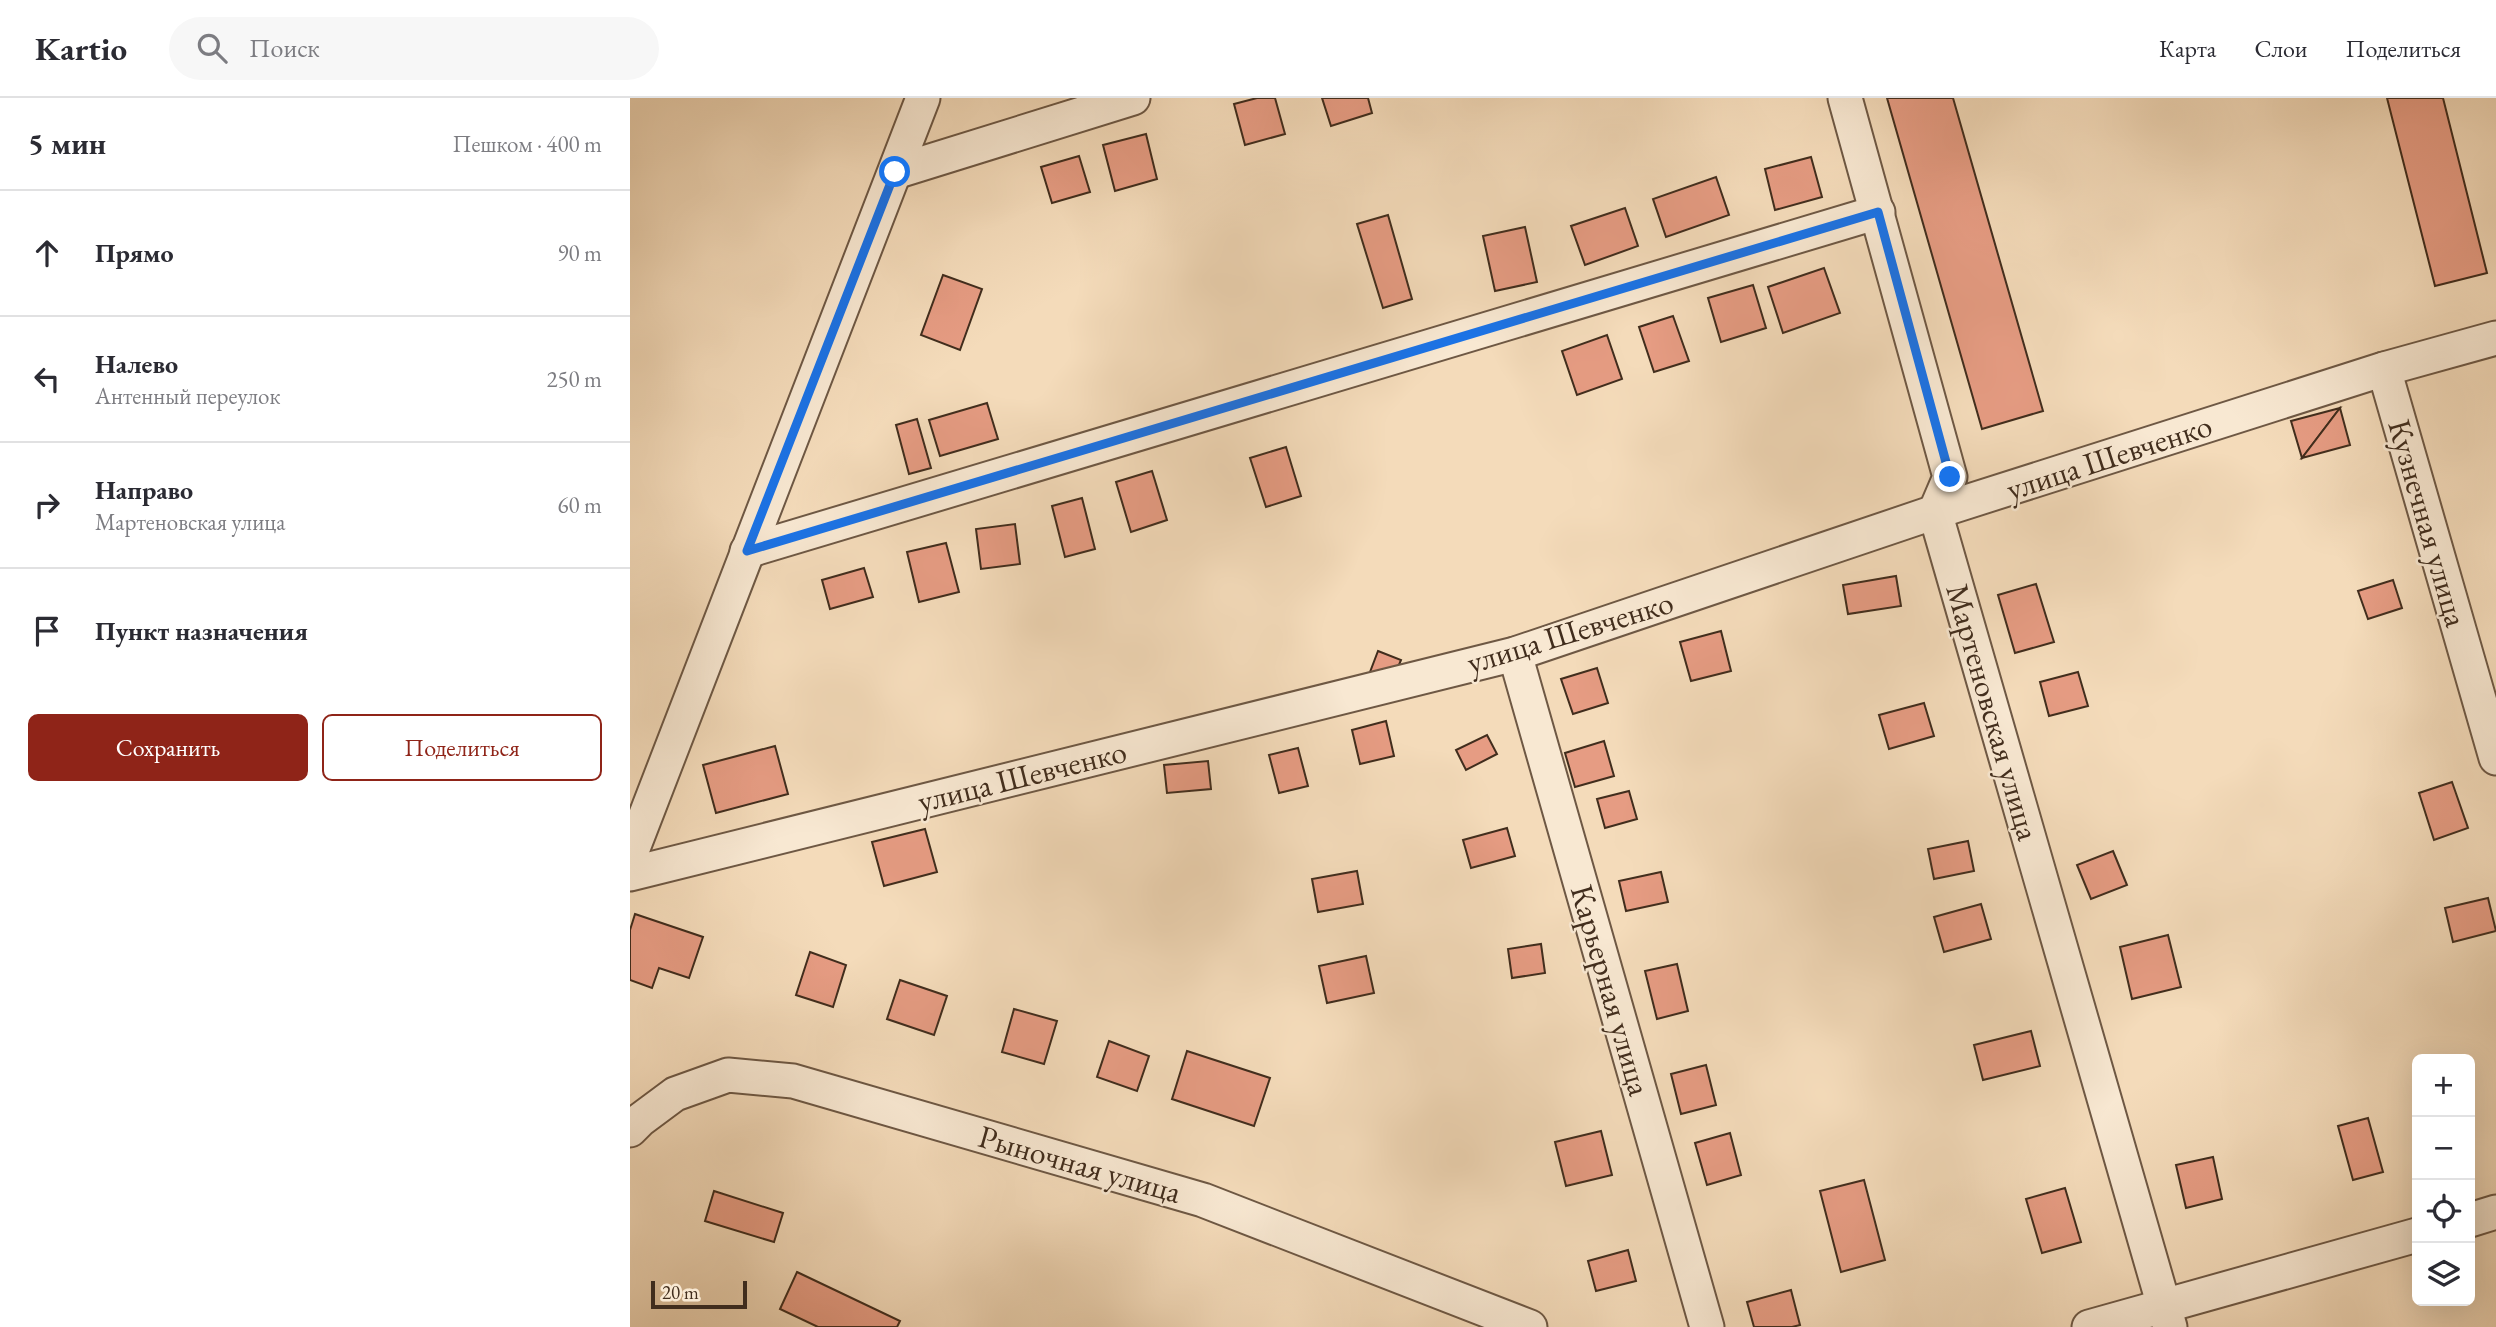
<!DOCTYPE html>
<html lang="ru">
<head>
<meta charset="utf-8">
<style>
	body { margin:0; font-family:"EB Garamond",serif; background:#f7f7f7; color:#2b2b33 }
	.controls { position:absolute; right:21px; bottom:21px; display:grid; overflow:hidden; border-radius:10px; box-shadow:0 7px 28px #0002 }
	.controls button { width:63px; height:63px; display:grid; place-items:center; padding:0; border:0; border-bottom:2px solid #e1e1e2; background:#fff; color:#2b2b33; font:35px sans-serif }
	.scale { position:absolute; left:21px; bottom:18px; width:96px; box-sizing:border-box; padding-left:7px; border:4px solid #412d1d; border-top:0; font-size:19px; line-height:24px; white-space:nowrap; color:#412d1d; -webkit-text-stroke:5px #f8e8d2; paint-order:stroke }
	.stop { position:absolute; width:21px; height:21px; margin:-16px; border:5px solid #1a73e8; border-radius:50%; background:#fff }
	.stop.end { background:#1a73e8; border-color:#fff; box-shadow:0 2px 7px #0008 }
	.list { margin:0; padding:0; list-style:none }
	h2 { display:flex; justify-content:space-between; align-items:center; height:91px; margin:0; padding:0 28px; font-size:30px }
	h2 small { font-size:23px; font-weight:400; color:#7c7c81 }
	.list li { display:grid; grid-template-columns:46px 1fr auto; gap:21px; align-items:center; box-sizing:border-box; height:126px; padding:0 28px; border-top:2px solid #e1e1e2 }
	.list b { display:block; font-size:26px; white-space:nowrap }
	.list p { margin:0; font-size:23px; white-space:nowrap; color:#7c7c81 }
	.list em { font-size:23px; font-style:normal; color:#7c7c81 }
	.actions { display:flex; gap:14px; padding:21px 28px }
	.actions a { flex:1; padding:16px 0; border:2px solid #8f2418; border-radius:10px; text-align:center; font-size:24px; color:#8f2418 }
	.actions .main { background:#8f2418; color:#fff }
	.icon { flex:none; width:38px; height:38px; fill:none; stroke:currentColor; stroke-width:2; stroke-linecap:round; stroke-linejoin:round }
	.map { position:relative; flex:none; width:1866px; height:1229px; overflow:hidden }
	header { display:flex; align-items:center; gap:42px; box-sizing:border-box; height:98px; padding:0 35px; background:#fff; border-bottom:2px solid #e1e1e2 }
	header strong { font-size:33px }
	nav { display:flex; gap:38px; margin-inline-start:auto; font-size:24px }
	.search { width:490px; height:63px; background:#f7f7f7; display:flex; align-items:center; gap:18px; box-sizing:border-box; padding:0 24px; border-radius:38px; color:#7c7c81; font-size:26px }
	main { display:flex }
	aside { flex:1; background:#fff }
	.map>svg:first-child { display:block }
</style>
</head>
<body>
<header>
<strong>Kartio</strong>
<div class="search"><svg class="icon" aria-label="search" viewBox="0 0 24 24"><circle cx="10" cy="10" r="6"/><path d="M15 15l6 6"/></svg>Поиск</div>
<nav><a>Карта</a><a>Слои</a><a>Поделиться</a></nav>
</header>
<main>
<aside>
<h2>5 мин<small>Пешком · 400 m</small></h2>
<ul class="list">
<li><svg class="icon" aria-label="ahead" viewBox="0 0 24 24"><path d="M12 20V5M6 11l6-6 6 6"/></svg><div><b>Прямо</b></div><em>90 m</em></li>
<li><svg class="icon" aria-label="left" viewBox="0 0 24 24"><path d="M17 20v-9H6M10 6l-5 5 5 5"/></svg><div><b>Налево</b><p>Антенный переулок</p></div><em>250 m</em></li>
<li><svg class="icon" aria-label="right" viewBox="0 0 24 24"><path d="M7 20v-9h11M14 6l5 5-5 5"/></svg><div><b>Направо</b><p>Мартеновская улица</p></div><em>60 m</em></li>
<li><svg class="icon" aria-label="arrive" viewBox="0 0 24 24"><path d="M6 21V4h12l-3 4 3 4H6"/></svg><div><b>Пункт назначения</b></div></li>
</ul>
<div class="actions"><a class="main">Сохранить</a><a>Поделиться</a></div>
</aside>
<div class="map">
<svg width="1866" height="1229" viewBox="0 0 1866 1229">
	<rect width="100%" height="100%" fill="#f4dbba"/>
	<filter id="stains"><feTurbulence type="fractalNoise" baseFrequency=".00286" numOctaves="4"/><feColorMatrix values="0 0 0 0 .2 0 0 0 0 .09 0 0 0 0 .02 0 0 0 .5 -.17"/></filter>
	<radialGradient id="worn" r=".72"><stop offset=".6" stop-color="#630" stop-opacity="0"/><stop offset="1" stop-color="#630" stop-opacity=".3"/></radialGradient>
	<g fill="#e69c83" stroke="#412d1d" stroke-width="2">
		<polygon points="627,0 645,0 655,36 615,47 604,6"/>
		<polygon points="692,0 738,0 742,15 701,28"/>
		<polygon points="1257,0 1323,0 1413,313 1352,331"/>
		<polygon points="1757,0 1813,0 1857,175 1805,188"/>
		<polygon points="516,36 527,81 485,93 473,47"/>
		<polygon points="449,58 460,94 422,105 411,69"/>
		<polygon points="1181,59 1192,99 1145,112 1135,71"/>
		<polygon points="1086,79 1099,117 1036,139 1023,101"/>
		<polygon points="995,110 1008,148 955,167 941,128"/>
		<polygon points="758,117 782,201 753,210 727,126"/>
		<polygon points="895,129 907,184 865,193 853,138"/>
		<polygon points="1194,170 1210,215 1153,235 1138,189"/>
		<polygon points="313,177 352,191 330,252 291,237"/>
		<polygon points="1123,187 1136,230 1091,244 1078,200"/>
		<polygon points="1043,218 1059,263 1024,274 1009,229"/>
		<polygon points="977,237 992,281 947,297 932,253"/>
		<polygon points="357,305 368,341 310,358 299,322"/>
		<polygon points="1710,310 1672,360 1661,323"/>
		<polygon points="1710,310 1720,347 1672,360"/>
		<polygon points="287,321 301,370 279,376 266,327"/>
		<polygon points="656,349 671,398 636,409 620,360"/>
		<polygon points="522,373 537,422 501,434 486,384"/>
		<polygon points="452,400 465,451 435,459 422,408"/>
		<polygon points="385,426 390,466 351,471 346,431"/>
		<polygon points="316,445 329,494 289,504 277,454"/>
		<polygon points="234,470 243,499 200,511 192,482"/>
		<polygon points="1266,478 1271,508 1218,516 1213,487"/>
		<polygon points="1763,482 1772,510 1738,521 1728,493"/>
		<polygon points="1406,486 1424,544 1385,555 1368,497"/>
		<polygon points="1091,533 1101,573 1061,583 1050,544"/>
		<polygon points="748,553 771,562 759,591 737,582"/>
		<polygon points="967,570 978,605 943,616 931,581"/>
		<polygon points="1448,574 1458,608 1419,618 1410,584"/>
		<polygon points="1294,605 1304,638 1259,651 1249,617"/>
		<polygon points="756,623 764,658 730,666 722,632"/>
		<polygon points="857,637 867,656 836,672 826,652"/>
		<polygon points="974,643 984,678 945,689 935,655"/>
		<polygon points="145,648 158,696 86,715 73,667"/>
		<polygon points="668,650 678,688 649,695 639,657"/>
		<polygon points="578,663 581,691 537,695 534,667"/>
		<polygon points="1822,684 1838,730 1804,742 1789,695"/>
		<polygon points="999,693 1007,721 975,730 967,701"/>
		<polygon points="877,730 885,758 841,770 833,742"/>
		<polygon points="295,731 307,774 254,788 242,744"/>
		<polygon points="1338,743 1344,773 1304,781 1298,751"/>
		<polygon points="1483,753 1497,787 1461,801 1447,767"/>
		<polygon points="727,773 733,806 688,814 682,781"/>
		<polygon points="1031,774 1038,804 996,813 989,783"/>
		<polygon points="1858,800 1866,833 1823,844 1815,810"/>
		<polygon points="1351,806 1361,841 1314,854 1304,819"/>
		<polygon points="5,816 73,839 59,880 29,870 22,890 0,882 0,832"/>
		<polygon points="1538,837 1551,889 1502,901 1490,849"/>
		<polygon points="911,846 915,875 882,880 878,851"/>
		<polygon points="180,854 216,867 203,909 166,897"/>
		<polygon points="736,858 744,895 697,905 689,868"/>
		<polygon points="1047,866 1058,913 1027,921 1015,873"/>
		<polygon points="270,882 317,898 304,937 257,921"/>
		<polygon points="384,911 427,923 414,966 372,954"/>
		<polygon points="1401,933 1410,968 1353,982 1344,947"/>
		<polygon points="479,943 519,958 507,993 467,979"/>
		<polygon points="557,953 640,980 624,1028 542,1001"/>
		<polygon points="1076,967 1086,1007 1051,1016 1041,976"/>
		<polygon points="1738,1020 1753,1074 1723,1082 1708,1028"/>
		<polygon points="971,1033 982,1077 936,1088 925,1044"/>
		<polygon points="1100,1035 1111,1077 1077,1087 1065,1045"/>
		<polygon points="1583,1059 1592,1101 1556,1110 1546,1067"/>
		<polygon points="1234,1082 1255,1162 1211,1174 1190,1093"/>
		<polygon points="1435,1090 1451,1144 1412,1155 1396,1101"/>
		<polygon points="84,1093 153,1115 144,1144 75,1123"/>
		<polygon points="998,1152 1006,1183 966,1193 958,1163"/>
		<polygon points="167,1174 270,1223 267,1229 188,1229 150,1211"/>
		<polygon points="1161,1192 1170,1227 1162,1229 1124,1229 1117,1204"/>
	</g>
	<g fill="none" stroke-linecap="round" stroke-linejoin="round">
		<g stroke="#6e5844" stroke-width="37">
			<g id="minor">
				<polyline points="1215,0 1320,379 1305,414 1540,1229"/>
				<polyline points="265,74 503,0"/>
				<polyline points="1754,271 1866,660"/>
				<polyline points="117,453 1248,114"/>
				<polyline points="885,556 1077,1229"/>
				<polyline points="0,758 293,0"/>
				<polyline points="0,776 885,556 1305,414 1754,271 1866,240"/>
				<polyline points="0,1032 10,1022 45,996 98,977 163,983 573,1102 900,1229"/>
				<polyline points="1840,1122 1866,1114"/>
				<polyline points="1459,1229 1787,1137"/>
			</g>
		</g>
		<use href="#minor" stroke="#f8e8d2" stroke-width="33"/>
	</g>
	<g fill="none" stroke-linecap="round" stroke-linejoin="round">
		<polyline stroke="#1a73e8" stroke-width="9" points="265,74 117,453 1248,114 1320,379"/>
	</g>
	<g text-anchor="middle" dominant-baseline="central" stroke-width="5" stroke-linejoin="round" paint-order="stroke">
		<g font-size="32" fill="#412d1d" stroke="#f8e8d2">
			<text transform="translate(1479 359) rotate(-18)">улица Шевченко</text>
			<text transform="translate(1798 425) rotate(74)">Кузнечная улица</text>
			<text transform="translate(940 534) rotate(-17)">улица Шевченко</text>
			<text transform="translate(1363 614) rotate(74)">Мартеновская улица</text>
			<text transform="translate(392 678) rotate(-14)">улица Шевченко</text>
			<text transform="translate(981 892) rotate(74)">Карьерная улица</text>
			<text transform="translate(450 1066) rotate(16)">Рыночная улица</text>
		</g>
	</g>
	<rect width="100%" height="100%" filter="url(#stains)"/>
	<rect width="100%" height="100%" fill="url(#worn)"/>
</svg>
<div class="controls">
<button>+</button>
<button>−</button>
<button><svg class="icon" aria-label="locate" viewBox="0 0 24 24"><circle cx="12" cy="12" r="6"/><path d="M12 2v4M12 18v4M2 12h4M18 12h4"/></svg></button>
<button><svg class="icon" aria-label="layers" viewBox="0 0 24 24"><path d="M12 4l9 5-9 5-9-5zM3 14l9 5 9-5"/></svg></button>
</div>
<div class="scale">20 m</div>
<div class="stop" style="left:265px;top:74px"></div>
<div class="stop end" style="left:1320px;top:379px"></div>
</div>
</main>
</body>
</html>
